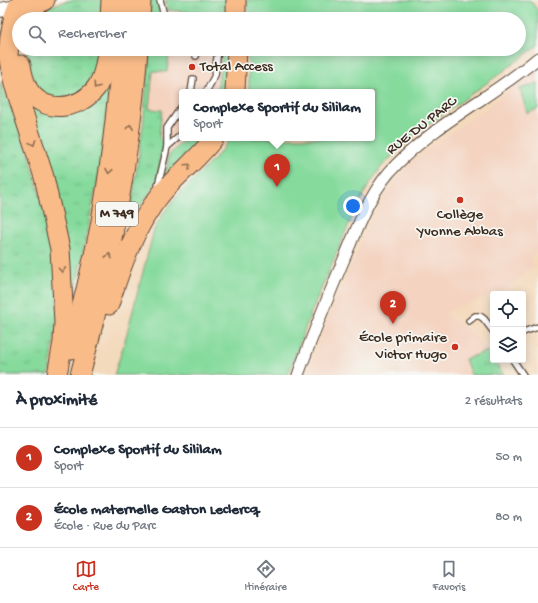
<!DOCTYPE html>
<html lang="fr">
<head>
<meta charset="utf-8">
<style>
	body { margin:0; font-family:"Gochi Hand",sans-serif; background:#f2f2f3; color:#1f2937 }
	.controls { position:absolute; right:12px; bottom:12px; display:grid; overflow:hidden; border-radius:4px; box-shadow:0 2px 10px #0003 }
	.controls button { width:36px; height:36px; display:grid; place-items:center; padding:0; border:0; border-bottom:1px solid #e0e1e3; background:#fff; color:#1f2937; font:20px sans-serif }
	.you { position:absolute; left:353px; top:206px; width:14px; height:14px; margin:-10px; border:3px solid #fff; border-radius:50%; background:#1a73e8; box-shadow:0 0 0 6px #1a73e833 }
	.badge { display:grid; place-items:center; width:26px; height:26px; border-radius:50%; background:#c8321e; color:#fff; font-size:13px; font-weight:700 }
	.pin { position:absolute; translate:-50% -33px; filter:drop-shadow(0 1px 2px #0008) }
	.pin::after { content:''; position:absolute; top:21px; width:14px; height:12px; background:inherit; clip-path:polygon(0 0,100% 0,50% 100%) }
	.popup { position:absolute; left:179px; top:89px; width:196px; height:52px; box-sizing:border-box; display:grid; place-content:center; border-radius:4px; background:#fff; filter:drop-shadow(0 1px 3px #0005); font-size:13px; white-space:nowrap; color:#747a83 }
	.popup b { font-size:15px; color:#1f2937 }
	.popup::after { content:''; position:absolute; left:50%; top:100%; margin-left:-8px; border:8px solid transparent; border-top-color:#fff }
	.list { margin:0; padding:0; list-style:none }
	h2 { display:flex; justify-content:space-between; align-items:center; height:52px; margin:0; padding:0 16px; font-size:17px }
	h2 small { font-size:13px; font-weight:400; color:#747a83 }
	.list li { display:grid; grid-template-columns:26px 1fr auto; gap:12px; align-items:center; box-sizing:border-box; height:60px; padding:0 16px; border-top:1px solid #e0e1e3 }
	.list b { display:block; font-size:15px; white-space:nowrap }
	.list p { margin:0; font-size:13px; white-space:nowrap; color:#747a83 }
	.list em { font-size:13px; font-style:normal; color:#747a83 }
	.icon { flex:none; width:22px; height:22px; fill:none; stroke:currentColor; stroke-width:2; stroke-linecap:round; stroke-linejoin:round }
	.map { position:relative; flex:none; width:538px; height:375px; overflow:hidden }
	.search { position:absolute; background:#fff; box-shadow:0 2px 10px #0003; left:12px; right:12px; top:12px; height:44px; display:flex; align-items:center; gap:10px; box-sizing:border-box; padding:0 14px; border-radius:22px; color:#747a83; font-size:15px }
	.sheet { height:172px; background:#fff }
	nav { display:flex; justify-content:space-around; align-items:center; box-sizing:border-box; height:56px; border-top:1px solid #e0e1e3; background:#fff; font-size:11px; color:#747a83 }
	nav a { display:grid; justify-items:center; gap:2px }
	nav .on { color:#c8321e }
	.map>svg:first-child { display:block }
</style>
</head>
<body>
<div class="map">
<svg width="538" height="375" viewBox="0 0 538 375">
	<defs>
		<pattern id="grass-tufts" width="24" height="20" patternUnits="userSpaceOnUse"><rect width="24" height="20" fill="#85da9c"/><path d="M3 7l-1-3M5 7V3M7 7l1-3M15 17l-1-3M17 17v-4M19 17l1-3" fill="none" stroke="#74bb86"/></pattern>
	</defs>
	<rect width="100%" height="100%" fill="#f6f6f2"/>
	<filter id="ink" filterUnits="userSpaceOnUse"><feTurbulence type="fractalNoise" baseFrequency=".025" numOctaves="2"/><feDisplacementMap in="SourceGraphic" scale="8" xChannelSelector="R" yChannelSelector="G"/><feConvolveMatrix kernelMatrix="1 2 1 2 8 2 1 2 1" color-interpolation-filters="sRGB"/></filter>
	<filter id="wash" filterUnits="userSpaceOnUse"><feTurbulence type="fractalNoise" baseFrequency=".012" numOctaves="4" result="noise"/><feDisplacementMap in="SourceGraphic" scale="16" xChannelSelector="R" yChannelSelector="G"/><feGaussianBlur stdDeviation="0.9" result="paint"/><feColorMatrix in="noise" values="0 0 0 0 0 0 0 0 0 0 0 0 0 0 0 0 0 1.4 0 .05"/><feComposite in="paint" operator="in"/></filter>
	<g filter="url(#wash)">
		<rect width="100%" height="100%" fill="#f4dabd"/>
		<g fill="#f4d3c0">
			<polygon points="159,10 230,16 230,19 161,19"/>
			<polygon points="168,49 226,49 222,53 217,92 182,92 182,138 186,138 170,154 165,178 157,180 163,144 159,138 162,111 149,109 153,71 169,53"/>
			<polygon points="538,69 538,250 530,257 534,266 513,284 498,294 493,294 493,298 488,296 443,313 472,332 488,351 466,359 471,375 392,375 389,366 385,367 382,360 339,375 312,375 308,374 326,323 370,221 396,179 414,160 446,136 484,110"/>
		</g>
		<g fill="url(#grass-tufts)" stroke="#60825d">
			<polygon points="71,0 106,0 104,19 35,19 49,6"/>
			<polygon points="150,0 157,0 161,19 151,19"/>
			<polygon points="165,0 230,0 230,16 168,10"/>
			<polygon points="27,49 101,49 94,76 82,93 56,100 37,88 27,59"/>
			<polygon points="150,49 168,49 169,53 167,72 153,71 149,109 162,110 159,137 163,144 157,180 154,187 137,210 131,208 143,126"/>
			<polygon points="226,49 234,49 230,92 217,92 222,53"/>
			<polygon points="17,62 50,110 111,74 100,168 77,282 74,311 14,75"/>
			<polygon points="0,82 29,154 54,247 58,315 49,375 0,375"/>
			<polygon points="186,138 209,138 165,178 169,155"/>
			<polygon points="488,351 493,360 504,375 471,375 465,359"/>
		</g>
		<g fill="#85da9c" stroke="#60825d">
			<polygon points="247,0 530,0 538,11 538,45 501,73 414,135 382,166 370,183 355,210 310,315 288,375 114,375 124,344 154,230 165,211 181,192 216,157 231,138 372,138 372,92 249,92 248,49 519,49 519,19 248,19"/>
			<polygon points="538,83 538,109 527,113 520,89"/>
		</g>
	</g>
	<g filter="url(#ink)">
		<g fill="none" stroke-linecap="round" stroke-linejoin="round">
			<g stroke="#574436" stroke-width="8">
				<g id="service">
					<polyline points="160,0 165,19"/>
					<polyline points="193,49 196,49 196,56"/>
					<polyline points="191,92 193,79"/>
					<polyline points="206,92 215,75 218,49"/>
					<polyline points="167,147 167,128 182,106"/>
					<polyline points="158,186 167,147 182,134"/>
					<polyline points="469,321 475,316 480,316 484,319 493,331"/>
					<polyline points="523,332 538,327"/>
					<polyline points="513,360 523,375"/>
				</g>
			</g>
			<g stroke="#574436" stroke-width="13">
				<path id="minor" d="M298,375C312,336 328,297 344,259C358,226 371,189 397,164C438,122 493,96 538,58"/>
			</g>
			<g stroke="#574436" stroke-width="16">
				<polyline id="tertiary" points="0,10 25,5"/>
			</g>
			<g stroke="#574436" stroke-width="21">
				<g id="trunk">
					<polyline points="24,0 18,6 14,16 10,36 8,55 14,84 44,177 60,249 64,322 63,342 57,375"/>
					<polyline points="236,0 236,19"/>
					<polyline points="28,19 37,5 45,0"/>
					<polyline points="110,19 111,0"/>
					<polyline points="124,19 125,0"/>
					<polyline points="140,19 141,0"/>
					<path d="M21,65C22,73 24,81 28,89C44,115 79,110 96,88C104,77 106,62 107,49"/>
					<polyline points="235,92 237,49"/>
					<path d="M109,305C121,266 135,226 161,194C178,174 199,158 214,138"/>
					<path d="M71,349C82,306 93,264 101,221C111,164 117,107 122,49"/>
					<path d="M80,375C109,268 130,160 138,49"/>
				</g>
			</g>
			<use href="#service" stroke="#fff" stroke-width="5.5"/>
			<use href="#minor" stroke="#fff" stroke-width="11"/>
			<use href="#tertiary" stroke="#fff" stroke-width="14"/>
			<use href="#trunk" stroke="#f9bc89" stroke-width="19"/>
		</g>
		<defs><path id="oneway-chevron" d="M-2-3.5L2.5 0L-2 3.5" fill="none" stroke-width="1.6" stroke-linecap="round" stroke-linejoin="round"/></defs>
		<g stroke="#906c4e">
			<use href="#oneway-chevron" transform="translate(96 86) rotate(124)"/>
			<use href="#oneway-chevron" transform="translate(130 127) rotate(-83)"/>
			<use href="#oneway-chevron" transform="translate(33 143) rotate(70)"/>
			<use href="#oneway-chevron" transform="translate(188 166) rotate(-43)"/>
			<use href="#oneway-chevron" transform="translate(109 171) rotate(99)"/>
			<use href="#oneway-chevron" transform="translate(109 256) rotate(-78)"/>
			<use href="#oneway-chevron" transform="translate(62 270) rotate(86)"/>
		</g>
	</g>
	<g fill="#c8321e" stroke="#f6f6f2" stroke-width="1.5">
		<circle cx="192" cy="67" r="4"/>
		<circle cx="460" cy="200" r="4"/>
		<circle cx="455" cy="347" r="4"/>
	</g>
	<g text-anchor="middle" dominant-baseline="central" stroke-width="3.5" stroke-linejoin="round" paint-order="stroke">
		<rect fill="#f6f6f2" stroke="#73675e" stroke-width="1" x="96" y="202" width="42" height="24" rx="3"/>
		<g font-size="14" font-weight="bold" fill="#3b2a1e">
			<text x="117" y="214">M 749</text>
		</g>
		<g font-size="15" fill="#3b2a1e" stroke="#f6f6f2" text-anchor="start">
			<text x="200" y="67">Total Access</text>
			<text x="460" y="215" text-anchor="middle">Collège<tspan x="460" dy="17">Yvonne Abbas</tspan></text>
			<text x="447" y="338" text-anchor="end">École primaire<tspan x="447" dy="17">Victor Hugo</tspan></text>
		</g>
		<g font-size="15" fill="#3b2a1e" stroke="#f6f6f2">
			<text transform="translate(422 126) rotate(-38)">RUE DU PARC</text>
		</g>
	</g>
</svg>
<div class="controls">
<button><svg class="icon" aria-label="locate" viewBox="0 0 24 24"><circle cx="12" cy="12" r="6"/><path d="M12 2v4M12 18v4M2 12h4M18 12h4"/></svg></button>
<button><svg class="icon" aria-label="layers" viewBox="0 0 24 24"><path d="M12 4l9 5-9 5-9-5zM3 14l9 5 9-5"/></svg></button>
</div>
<div class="you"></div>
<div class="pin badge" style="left:277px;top:187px">1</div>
<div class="popup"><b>Complexe Sportif du Sililam</b>Sport</div>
<div class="pin badge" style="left:393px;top:324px">2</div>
<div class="search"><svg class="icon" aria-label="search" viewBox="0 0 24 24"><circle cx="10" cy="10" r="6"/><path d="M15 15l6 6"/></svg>Rechercher</div>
</div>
<section class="sheet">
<h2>À proximité<small>2 résultats</small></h2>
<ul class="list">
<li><span class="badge">1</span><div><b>Complexe Sportif du Sililam</b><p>Sport</p></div><em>50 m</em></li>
<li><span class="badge">2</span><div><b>École maternelle Gaston Leclercq</b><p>École · Rue du Parc</p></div><em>80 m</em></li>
</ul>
</section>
<nav>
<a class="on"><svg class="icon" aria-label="map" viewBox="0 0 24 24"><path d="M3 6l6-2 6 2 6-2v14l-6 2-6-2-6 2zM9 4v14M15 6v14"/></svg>Carte</a>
<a><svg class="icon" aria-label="directions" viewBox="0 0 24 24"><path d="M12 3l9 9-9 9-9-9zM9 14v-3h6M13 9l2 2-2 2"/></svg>Itinéraire</a>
<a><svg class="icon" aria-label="saved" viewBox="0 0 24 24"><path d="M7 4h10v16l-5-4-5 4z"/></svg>Favoris</a>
</nav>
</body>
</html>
